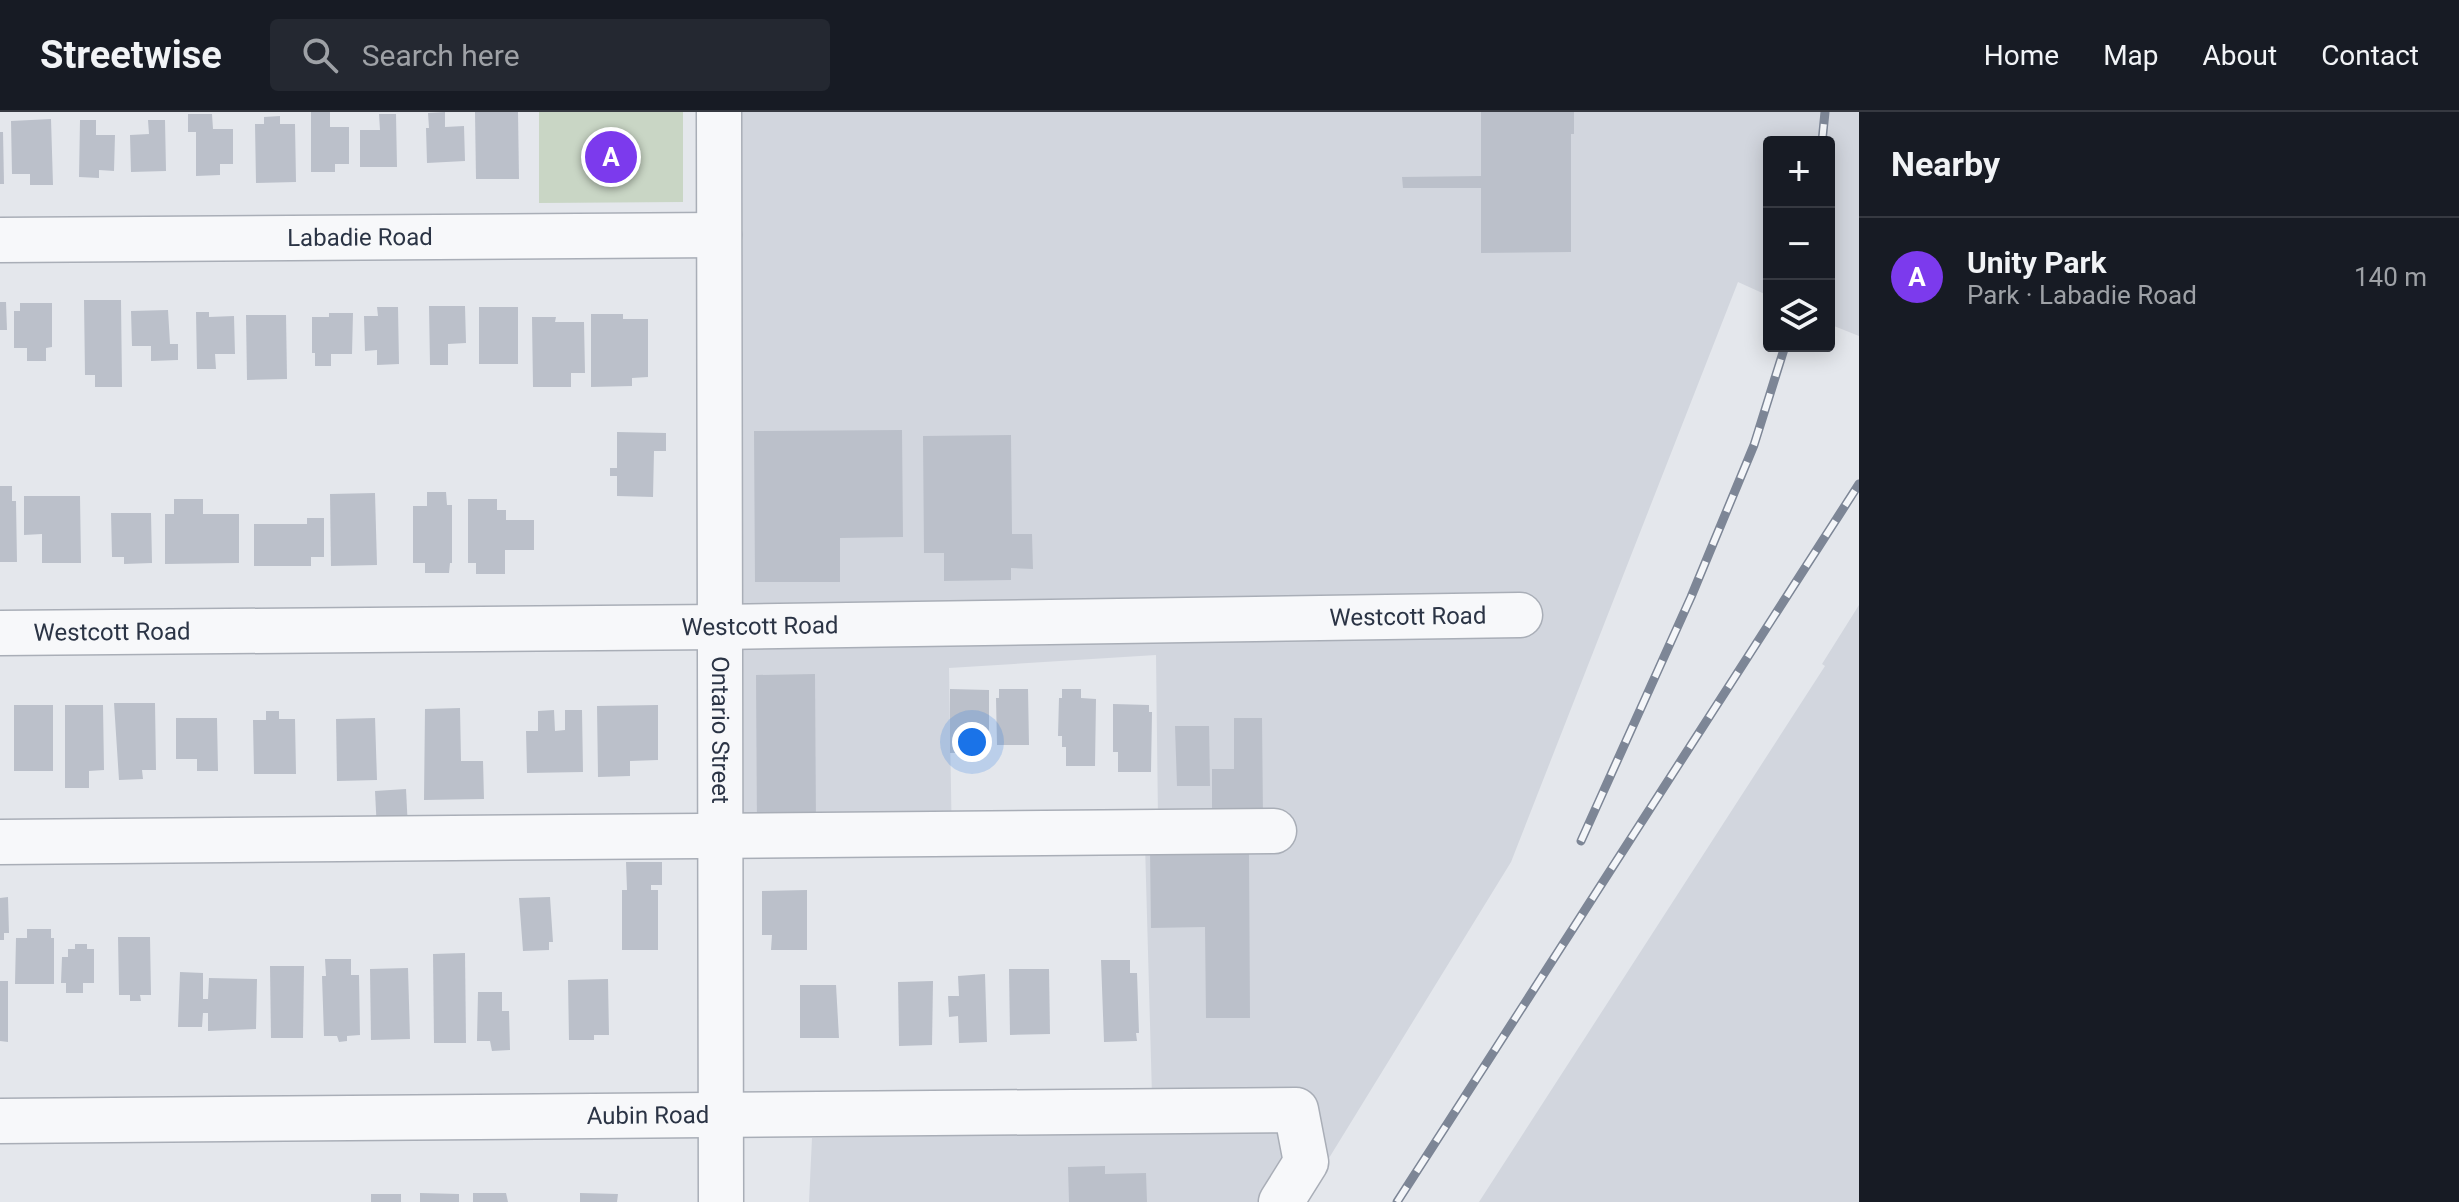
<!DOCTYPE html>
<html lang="en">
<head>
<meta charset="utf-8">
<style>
	body { margin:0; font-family:Roboto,sans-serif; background:#242831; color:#f1f3f6 }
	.controls { position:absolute; right:24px; top:24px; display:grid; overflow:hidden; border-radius:8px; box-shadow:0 4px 20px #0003 }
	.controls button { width:72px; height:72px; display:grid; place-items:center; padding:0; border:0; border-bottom:2px solid #363941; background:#171b24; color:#f1f3f6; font:40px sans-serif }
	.you { position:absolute; left:972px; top:630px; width:28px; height:28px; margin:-20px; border:6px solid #fff; border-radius:50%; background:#1a73e8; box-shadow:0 0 0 12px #1a73e833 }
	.badge { display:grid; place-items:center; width:52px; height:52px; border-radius:50%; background:#7c3aed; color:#fff; font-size:26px; font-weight:700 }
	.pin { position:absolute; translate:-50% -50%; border:4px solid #fff; box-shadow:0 2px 8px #0006 }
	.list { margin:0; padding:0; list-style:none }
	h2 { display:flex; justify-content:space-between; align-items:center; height:104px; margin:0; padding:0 32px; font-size:34px }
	h2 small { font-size:26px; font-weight:400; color:#9ea1a6 }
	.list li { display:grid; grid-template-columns:52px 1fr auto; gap:24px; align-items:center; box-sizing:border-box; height:120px; padding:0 32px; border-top:2px solid #363941 }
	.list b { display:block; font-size:30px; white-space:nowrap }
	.list p { margin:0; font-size:26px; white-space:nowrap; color:#9ea1a6 }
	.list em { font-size:26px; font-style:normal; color:#9ea1a6 }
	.icon { flex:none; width:44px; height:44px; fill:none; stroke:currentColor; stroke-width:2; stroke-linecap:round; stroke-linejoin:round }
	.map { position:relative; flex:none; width:1859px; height:1090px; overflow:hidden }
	header { display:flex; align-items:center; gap:48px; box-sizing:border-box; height:112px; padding:0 40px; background:#171b24; border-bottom:2px solid #363941 }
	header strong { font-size:38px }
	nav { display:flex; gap:44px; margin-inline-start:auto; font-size:28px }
	.search { width:560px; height:72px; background:#242831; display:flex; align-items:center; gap:20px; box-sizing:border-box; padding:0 28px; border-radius:8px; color:#9ea1a6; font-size:30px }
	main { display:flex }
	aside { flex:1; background:#171b24 }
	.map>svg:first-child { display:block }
</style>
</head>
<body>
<header>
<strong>Streetwise</strong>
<div class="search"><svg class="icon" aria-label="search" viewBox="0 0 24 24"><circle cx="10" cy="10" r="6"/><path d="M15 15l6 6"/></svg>Search here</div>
<nav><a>Home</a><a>Map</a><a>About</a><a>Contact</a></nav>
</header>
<main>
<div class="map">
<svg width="1859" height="1090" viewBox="0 0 1859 1090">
	<rect width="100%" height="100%" fill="#e4e7ec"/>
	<g fill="#d2d6de">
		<polygon points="736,0 1859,0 1859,224 1829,212 1829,30 1769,30 1769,184 1738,170 1511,750 1302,1090 809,1090 812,1026 1153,1020 1145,732 1158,707 1156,543 949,556 952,736 737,739"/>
		<polygon points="1859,493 1859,1090 1479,1090 1825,554 1822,552"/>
	</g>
	<polygon fill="#c9d6c5" points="539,0 683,0 683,90 539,91"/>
	<g fill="#bbc0ca">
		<polygon points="311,0 330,0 330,15 349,15 349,52 335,52 335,60 311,60"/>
		<polygon points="445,0 445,15 464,14 465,49 427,51 426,16 429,16 428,1"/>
		<polygon points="475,0 518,0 519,67 476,67"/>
		<polygon points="1481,0 1574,0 1574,22 1571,22 1571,140 1481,141 1481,76 1403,76 1402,65 1481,64"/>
		<polygon points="188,2 212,2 213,17 233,17 233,52 220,52 220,63 196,64 196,20 188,20"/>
		<polygon points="379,2 396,2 397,55 360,55 360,18 380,18"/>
		<polygon points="280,4 280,12 295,12 296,70 256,71 255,12 264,12 264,5"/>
		<polygon points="51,7 53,73 30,73 30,62 12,62 11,9"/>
		<polygon points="80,8 96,8 96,23 115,23 114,59 99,58 99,66 79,65"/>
		<polygon points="148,8 165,8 166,59 131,60 130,23 149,22"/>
		<polygon points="0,20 3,20 4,72 0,72"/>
		<polygon points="84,188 121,188 122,275 95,275 95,263 85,263"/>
		<polygon points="0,190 6,190 7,218 0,218"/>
		<polygon points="20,191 52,191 52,235 46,236 46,249 27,249 27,236 14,236 14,199 20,199"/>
		<polygon points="429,194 465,194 466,231 448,232 448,253 430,253"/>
		<polygon points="377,195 398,195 399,252 377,253 377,238 365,239 364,204 378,204"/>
		<rect x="479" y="195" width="39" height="57"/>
		<polygon points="168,198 170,232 178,232 178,248 151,249 151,234 132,234 131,199"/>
		<polygon points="196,200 209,200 209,205 234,204 235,242 215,242 216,257 197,257"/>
		<polygon points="329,201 353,201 352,242 331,242 331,254 315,254 315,241 312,241 312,205 329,205"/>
		<polygon points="591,202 623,202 623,207 648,207 648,265 632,266 632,274 591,275"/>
		<polygon points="246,203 286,203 287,267 247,268"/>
		<polygon points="532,205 556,205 555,210 584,210 585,261 571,261 571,275 533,275"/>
		<polygon points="902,318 903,425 840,426 840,470 755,470 754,319"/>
		<polygon points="617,320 666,321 666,339 654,339 653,385 617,384 617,364 610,364 610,356 617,356"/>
		<polygon points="1011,323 1012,422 1032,422 1033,457 1011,456 1011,468 944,469 944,441 924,441 923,324"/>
		<polygon points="0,374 12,374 12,389 16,389 17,450 0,450"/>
		<polygon points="427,380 446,380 447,393 452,393 452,451 450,451 449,461 425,461 425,451 413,451 413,394 427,394"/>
		<polygon points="375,381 377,453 331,454 330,382"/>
		<polygon points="24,384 80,384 81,451 42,451 42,422 24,423"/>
		<polygon points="174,387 203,387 203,402 239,402 239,451 165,452 165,402 174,402"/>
		<polygon points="468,387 497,387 497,398 506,398 506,408 534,408 534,438 505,438 505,462 476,462 476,451 468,451"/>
		<polygon points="111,401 151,401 152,451 124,452 124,445 112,445"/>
		<polygon points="307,406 324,406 324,445 311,445 311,454 254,454 254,412 307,412"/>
		<polygon points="815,562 816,715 757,716 756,563"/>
		<polygon points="950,577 989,578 989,640 950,641"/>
		<polygon points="999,577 1028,577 1029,633 997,633 996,586 999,586"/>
		<polygon points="1062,577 1081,577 1081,586 1096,587 1095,654 1066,654 1066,635 1062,635 1062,624 1058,624 1059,586 1062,586"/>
		<polygon points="114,591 155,591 156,658 142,658 143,667 119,668"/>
		<polygon points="1113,592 1149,593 1149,600 1152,600 1151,660 1118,660 1118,640 1113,640"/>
		<rect x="14" y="593" width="39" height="66"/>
		<polygon points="65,593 103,593 104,658 89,659 89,676 65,676"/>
		<polygon points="658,593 658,648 630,649 630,664 598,665 597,594"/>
		<polygon points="460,596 461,649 483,649 484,687 424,688 425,597"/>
		<polygon points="554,598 555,619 565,618 565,598 582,598 583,660 527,661 526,619 538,619 538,599"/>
		<polygon points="266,599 279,599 279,607 295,607 296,662 254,662 253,608 266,608"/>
		<polygon points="176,606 217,606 218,659 197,659 197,647 176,647"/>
		<polygon points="375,606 377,668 337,669 336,607"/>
		<polygon points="1234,606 1262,606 1263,707 1212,708 1212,657 1234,657"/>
		<polygon points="1175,614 1209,614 1210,674 1177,674"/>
		<polygon points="406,677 408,717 377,719 375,679"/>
		<polygon points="1249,737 1250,906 1206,906 1205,815 1151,816 1150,738"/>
		<polygon points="626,750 662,750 662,773 651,773 651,778 658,778 658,838 622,838 622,778 627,778"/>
		<polygon points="807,778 807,838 771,838 772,823 762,823 762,779"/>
		<polygon points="8,785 9,821 4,821 4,828 0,828 0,786"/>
		<polygon points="550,785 553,830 549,830 549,838 523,839 519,786"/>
		<polygon points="27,817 51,817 51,826 54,826 54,872 15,872 16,826 27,826"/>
		<polygon points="118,825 150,825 151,883 140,883 141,889 130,889 130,883 119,883"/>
		<polygon points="75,832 87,832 87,837 94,837 94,871 83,871 83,881 66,881 66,871 61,871 62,845 68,845 68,837 75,837"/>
		<polygon points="465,841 466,931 434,931 433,842"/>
		<polygon points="325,847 351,847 351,863 359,863 360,923 347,924 347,929 339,930 337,924 324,924 322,864 326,864"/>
		<polygon points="1101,848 1130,848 1130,861 1137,861 1139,921 1136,921 1137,929 1104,930"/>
		<polygon points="270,854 304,854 303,926 271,926"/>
		<polygon points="408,856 410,927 371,928 370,857"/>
		<polygon points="1009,857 1049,857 1050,922 1010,923"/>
		<polygon points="180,860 203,861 203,887 208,887 209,866 257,867 256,917 208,919 208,901 203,901 202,915 178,915"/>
		<polygon points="985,862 987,930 959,931 958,904 949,905 948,884 959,884 958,864"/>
		<polygon points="608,867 609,923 594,923 594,928 569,928 568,868"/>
		<polygon points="0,869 8,869 8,930 0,929"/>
		<polygon points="933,869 932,933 899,934 898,870"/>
		<polygon points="800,873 836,873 839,926 800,926"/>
		<polygon points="478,880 502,880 502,899 509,899 510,938 492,939 490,929 477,929"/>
		<polygon points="1105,1054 1105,1062 1146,1061 1147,1090 1069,1090 1068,1055"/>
		<polygon points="420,1081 459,1082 459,1090 420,1090"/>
		<polygon points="473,1081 506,1081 508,1090 473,1090"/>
		<polygon points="580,1081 618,1082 617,1090 580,1090"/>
		<rect x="371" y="1082" width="30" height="8"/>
	</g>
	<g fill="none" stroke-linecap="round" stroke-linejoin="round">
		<g stroke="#a9aeb7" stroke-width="47">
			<g id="minor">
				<path id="s1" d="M719,0L721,1090"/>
				<path id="s2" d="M0,128L719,123"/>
				<path id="s3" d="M0,521L720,515L1520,503"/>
				<polyline points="0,730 1274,719"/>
				<path id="s4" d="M0,1009L1296,998L1306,1050L1281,1090"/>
			</g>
		</g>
		<use href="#minor" stroke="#f7f8fa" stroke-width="44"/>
		<g stroke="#7d8696" stroke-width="9">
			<g id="rail">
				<polyline points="1822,30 1825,0"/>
				<polyline points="1581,729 1691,485 1754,333 1785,234"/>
				<polyline points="1397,1090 1859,372"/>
			</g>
		</g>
		<use href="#rail" stroke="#f4f6f9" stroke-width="6" stroke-dasharray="18" stroke-linecap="butt"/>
	</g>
	<g text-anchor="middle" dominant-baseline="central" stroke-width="6" stroke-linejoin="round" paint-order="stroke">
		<g font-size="24" fill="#2b3445" stroke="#f4f6f9">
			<text stroke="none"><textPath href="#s2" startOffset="360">Labadie Road</textPath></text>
			<text stroke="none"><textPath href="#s3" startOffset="1408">Westcott Road</textPath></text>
			<text stroke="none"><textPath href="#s3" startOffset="760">Westcott Road</textPath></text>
			<text stroke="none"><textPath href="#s3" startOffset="112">Westcott Road</textPath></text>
			<text stroke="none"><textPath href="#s1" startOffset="618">Ontario Street</textPath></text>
			<text stroke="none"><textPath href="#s4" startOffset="648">Aubin Road</textPath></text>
		</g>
	</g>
</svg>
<div class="controls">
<button>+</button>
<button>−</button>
<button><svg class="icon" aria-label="layers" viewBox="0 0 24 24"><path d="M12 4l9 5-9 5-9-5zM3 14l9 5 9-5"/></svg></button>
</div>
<div class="you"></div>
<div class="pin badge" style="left:611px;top:45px">A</div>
</div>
<aside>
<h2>Nearby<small></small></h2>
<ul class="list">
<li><span class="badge">A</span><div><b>Unity Park</b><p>Park · Labadie Road</p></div><em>140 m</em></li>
</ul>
</aside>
</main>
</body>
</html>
